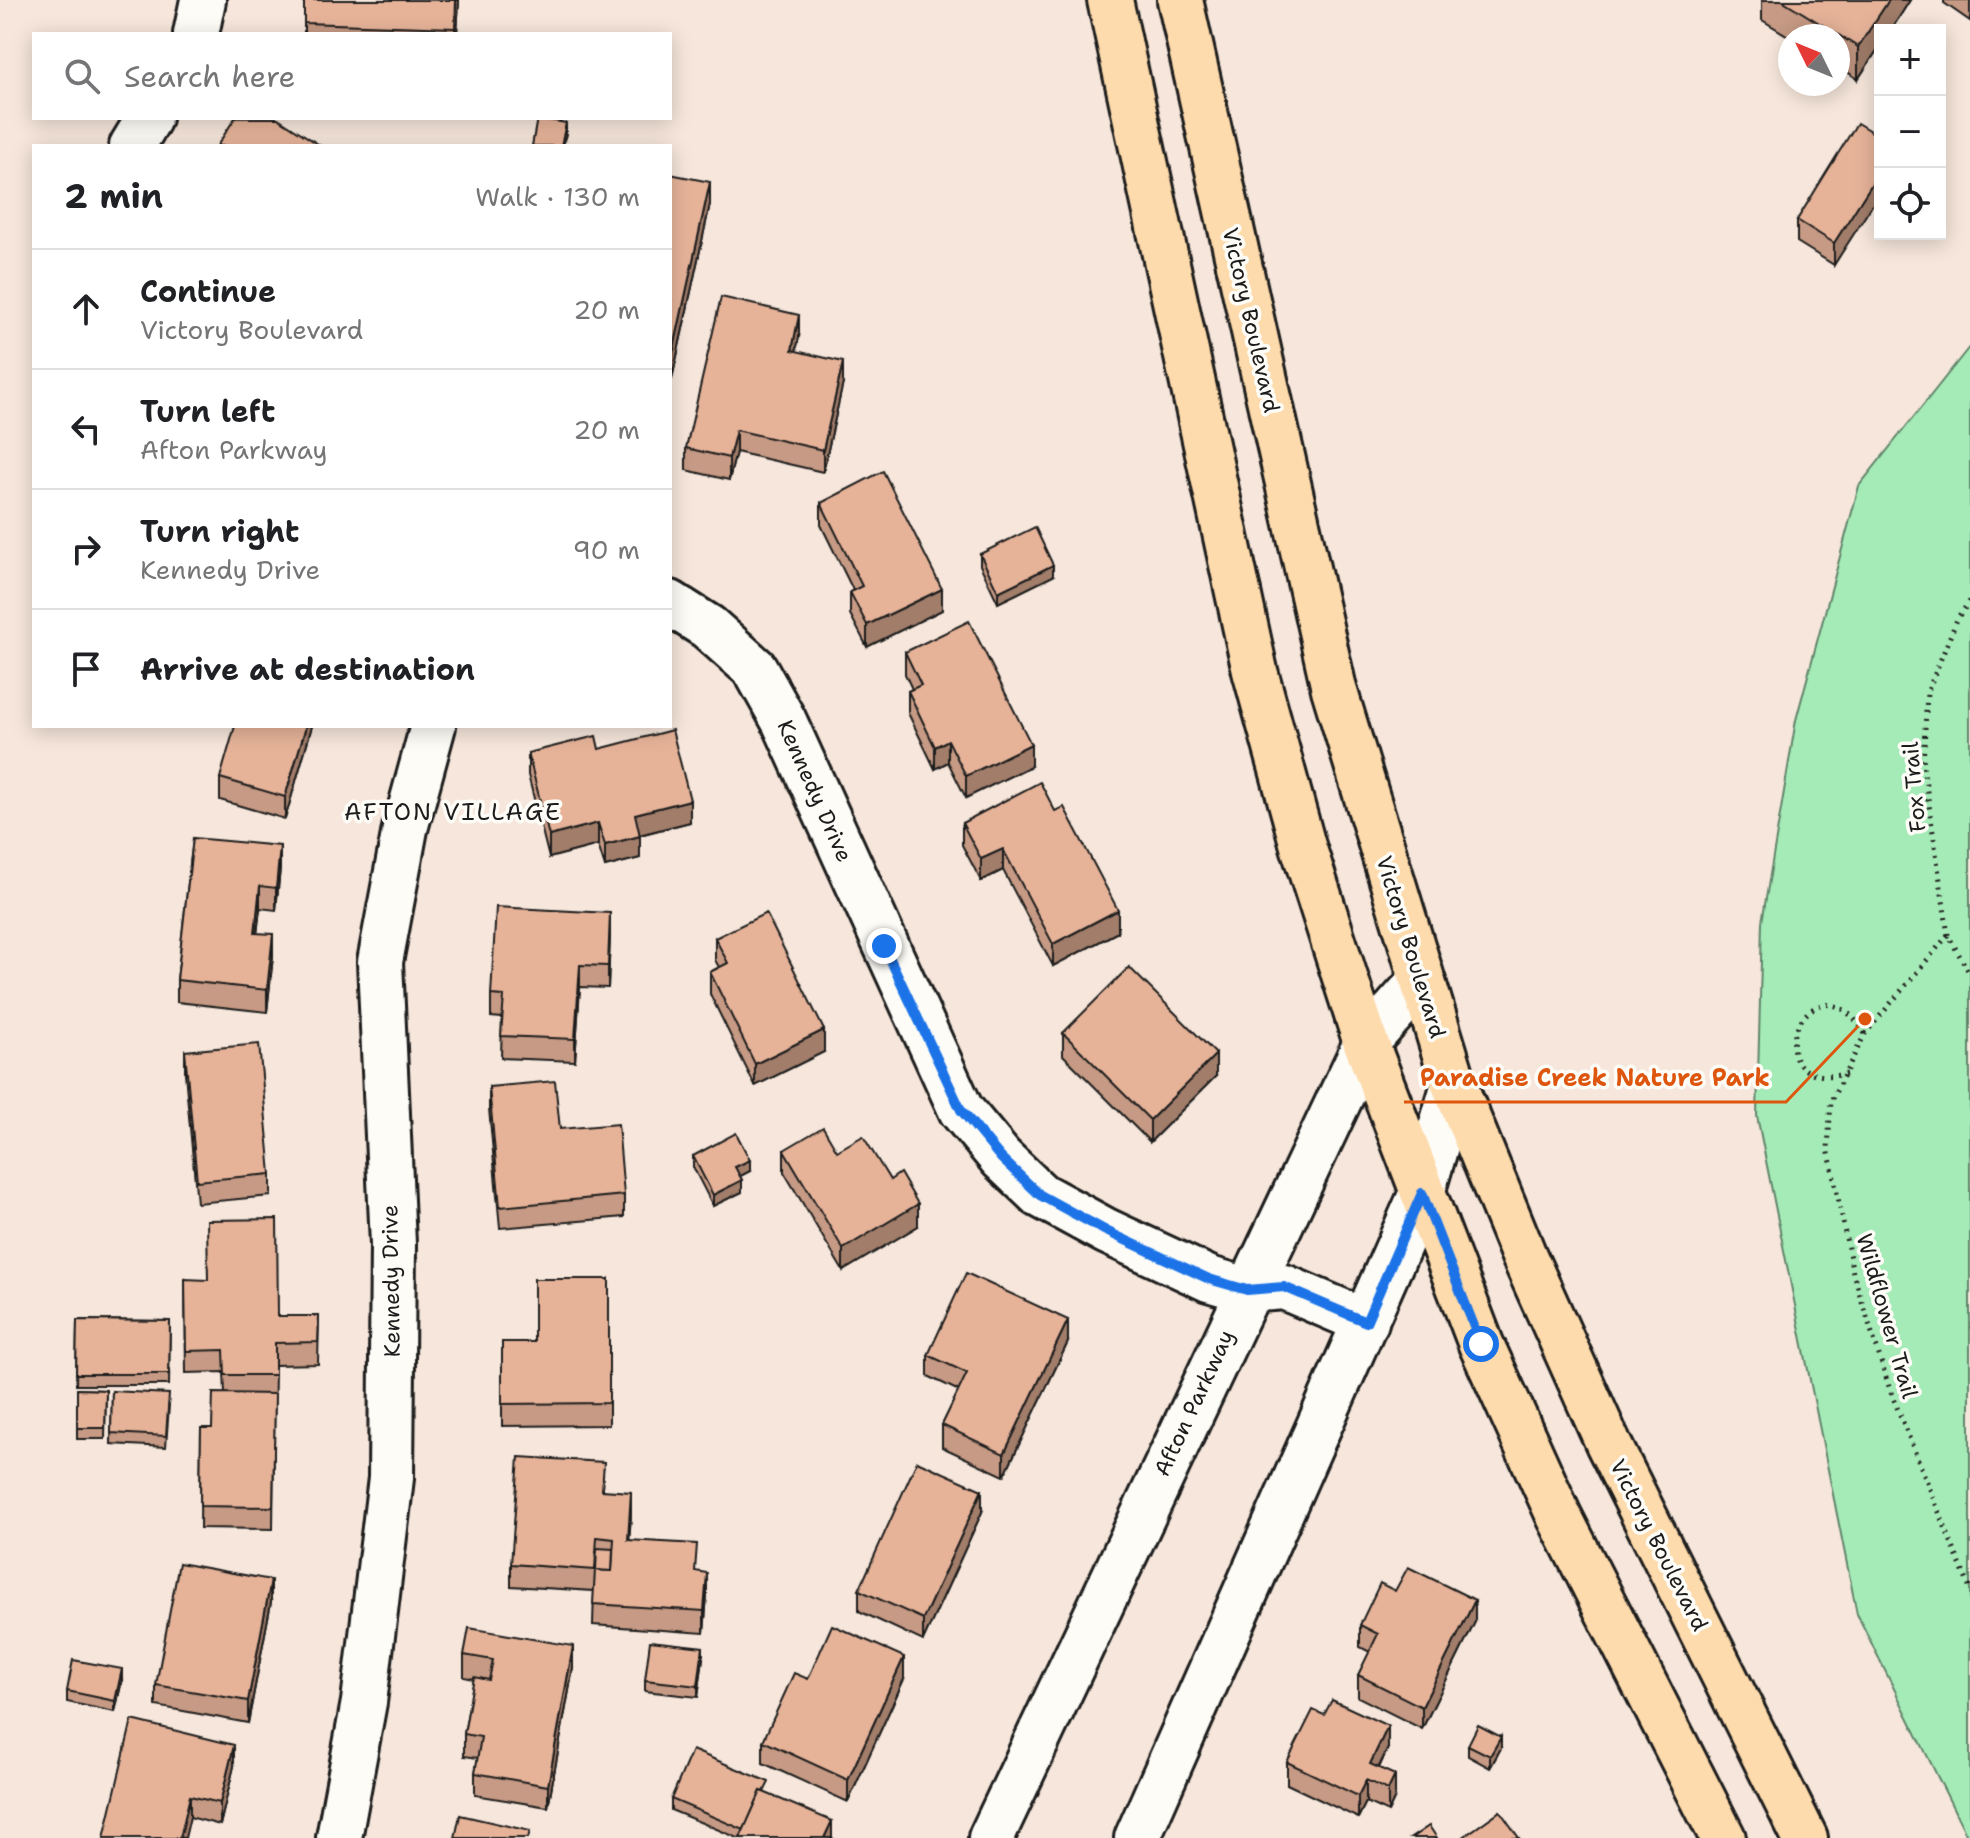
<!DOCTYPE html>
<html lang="en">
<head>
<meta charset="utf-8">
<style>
	body { margin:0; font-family:"Shantell Sans",sans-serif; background:#f2f2f2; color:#202124 }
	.controls { position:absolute; right:24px; top:24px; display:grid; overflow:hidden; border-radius:0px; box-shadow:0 4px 20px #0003 }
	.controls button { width:72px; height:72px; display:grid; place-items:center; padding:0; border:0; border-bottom:2px solid #e0e0e0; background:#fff; color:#202124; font:40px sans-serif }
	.compass { position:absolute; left:1778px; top:24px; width:72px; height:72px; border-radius:50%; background:#fff; box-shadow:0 4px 20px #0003; rotate:313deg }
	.stop { position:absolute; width:24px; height:24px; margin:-18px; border:6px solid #1a73e8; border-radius:50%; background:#fff }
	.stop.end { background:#1a73e8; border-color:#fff; box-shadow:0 2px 8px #0008 }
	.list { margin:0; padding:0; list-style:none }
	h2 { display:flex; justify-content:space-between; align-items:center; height:104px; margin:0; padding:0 32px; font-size:34px }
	h2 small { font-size:26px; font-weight:400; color:#757577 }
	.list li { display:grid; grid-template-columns:52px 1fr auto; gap:24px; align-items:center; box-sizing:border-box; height:120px; padding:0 32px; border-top:2px solid #e0e0e0 }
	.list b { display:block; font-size:30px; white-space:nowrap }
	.list p { margin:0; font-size:26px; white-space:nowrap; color:#757577 }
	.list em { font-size:26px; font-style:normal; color:#757577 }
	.icon { flex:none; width:44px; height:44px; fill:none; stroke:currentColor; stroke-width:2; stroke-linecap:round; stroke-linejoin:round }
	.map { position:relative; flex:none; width:1970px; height:1838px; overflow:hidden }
	.search { position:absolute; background:#fff; box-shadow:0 4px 20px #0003; left:32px; top:32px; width:640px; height:88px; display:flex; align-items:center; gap:20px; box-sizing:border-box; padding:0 28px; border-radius:0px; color:#757577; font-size:30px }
	.panel { position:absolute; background:#fff; box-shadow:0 4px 20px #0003; left:32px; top:144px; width:640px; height:584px; border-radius:0px }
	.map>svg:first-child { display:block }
</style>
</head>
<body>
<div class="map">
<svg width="1970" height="1838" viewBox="0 0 1970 1838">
	<rect width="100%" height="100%" fill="#f6e6db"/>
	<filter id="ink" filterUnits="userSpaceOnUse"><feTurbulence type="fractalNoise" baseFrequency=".0125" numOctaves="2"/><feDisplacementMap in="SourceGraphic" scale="16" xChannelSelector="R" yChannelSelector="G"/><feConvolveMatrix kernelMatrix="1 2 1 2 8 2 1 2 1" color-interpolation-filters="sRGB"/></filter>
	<g filter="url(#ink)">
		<polygon fill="#a5ebb7" stroke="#60846a" stroke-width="2" points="1970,346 1970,1838 1968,1838 1857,1614 1757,1116 1762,922 1796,720 1859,486"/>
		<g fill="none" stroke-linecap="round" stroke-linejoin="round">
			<g stroke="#1c1c1c" stroke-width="50">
				<g id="minor">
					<polyline points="196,34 203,0"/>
					<polyline points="132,146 149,118"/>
					<polyline points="670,603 708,627 755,669 784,721 961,1110 1001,1158 1040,1195 1106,1231 1209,1279 1247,1290 1284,1287 1366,1322"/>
					<polyline points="339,1838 364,1702 391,1478 393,1244 380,962 405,829 433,726"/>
					<polyline points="991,1838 1366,1043 1420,982"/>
					<polyline points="1137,1838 1422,1193 1454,1084"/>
				</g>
			</g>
			<g stroke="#1c1c1c" stroke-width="50">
				<g id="major">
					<polyline points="1110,0 1255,671 1303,846 1366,1043 1481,1344 1559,1516 1723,1838"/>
					<polyline points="1180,0 1334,689 1454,1084 1524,1256 1608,1443 1805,1838"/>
				</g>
			</g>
			<g stroke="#1c1c1c" stroke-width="5" stroke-dasharray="2 6" stroke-linecap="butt">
				<polyline points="1970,601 1958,617 1927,693 1923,764 1948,935 1970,974"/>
				<polyline points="1948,935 1865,1034 1831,1101 1828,1148 1853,1273 1890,1390 1970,1589"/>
				<path d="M1846,1074C1745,1094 1811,943 1865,1034"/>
			</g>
			<use href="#minor" stroke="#fdfcf7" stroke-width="44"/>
			<use href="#major" stroke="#fedbac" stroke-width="44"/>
		</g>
		<g fill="#c69a84" stroke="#1c1c1c" stroke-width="2">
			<polygon points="304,0 459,0 457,34 304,34"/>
			<polygon points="1762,0 1910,0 1891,30 1880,30 1880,46 1858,79 1838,66 1838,36 1790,37 1762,20"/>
			<polygon points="1944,0 1970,0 1970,21 1944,3"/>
			<polygon points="1880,137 1834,265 1797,242 1797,220"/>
			<polygon points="670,174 710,204 672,379 670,378"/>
			<polygon points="799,337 796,351 843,383 823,472 736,452 729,480 686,470 686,448"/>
			<polygon points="821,503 942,610 867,647 850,614 850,592 853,590 821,525"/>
			<polygon points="980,554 1053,576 998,603 980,565"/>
			<polygon points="905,652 1031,766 966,798 948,762 935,769 908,713 908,691 912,689 905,674"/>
			<polygon points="312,726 285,819 220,800 220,778"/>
			<polygon points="599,749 690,822 640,835 640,858 605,867 598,845 549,858 528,775 528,753"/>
			<polygon points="1055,811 1118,932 1053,966 1003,870 981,881 962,845 962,823"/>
			<polygon points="193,838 280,868 276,910 260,908 257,933 273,956 267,1012 177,1002 177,980"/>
			<polygon points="610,935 608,988 580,987 575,1061 501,1058 502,1018 491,1017 491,995"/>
			<polygon points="715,938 824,1052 755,1086 710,994 710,972 719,967 715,960"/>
			<polygon points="1063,1033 1216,1076 1150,1142 1063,1055"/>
			<polygon points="185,1051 271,1174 271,1196 197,1203 185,1073"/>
			<polygon points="489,1087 560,1129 624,1195 624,1217 500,1228 489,1109"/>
			<polygon points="784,1150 837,1151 918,1226 843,1271 784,1172"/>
			<polygon points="693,1156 750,1171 740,1176 742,1192 713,1206 693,1167"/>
			<polygon points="185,1279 278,1316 319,1316 318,1364 275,1365 273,1529 200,1528 201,1428 212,1428 225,1393 224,1372 186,1373"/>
			<polygon points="609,1279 609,1425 502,1426 502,1342 534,1342"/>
			<polygon points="77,1320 170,1321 169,1385 76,1385"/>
			<polygon points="1068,1342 1004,1476 942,1447 942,1425 959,1391 928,1376 928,1355"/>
			<polygon points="77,1389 106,1390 105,1439 77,1439"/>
			<polygon points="112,1391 169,1405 166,1447 111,1444"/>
			<polygon points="604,1490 631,1514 629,1540 696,1572 707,1595 704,1633 593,1625 594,1591 511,1586 511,1564"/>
			<polygon points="982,1512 923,1641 859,1611 859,1590"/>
			<polygon points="1395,1591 1475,1622 1422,1729 1358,1697 1358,1675 1370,1652 1360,1647 1360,1625"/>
			<polygon points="271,1602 248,1723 156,1706 156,1685"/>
			<polygon points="464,1655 573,1668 548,1807 475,1795 475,1773 478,1758 464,1756 464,1734 474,1679 464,1677"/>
			<polygon points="703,1658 698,1697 645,1691 645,1680"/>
			<polygon points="808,1679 904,1679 848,1802 763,1763 763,1741"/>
			<polygon points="122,1680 115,1712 67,1702 67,1691"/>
			<polygon points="1324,1715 1388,1748 1379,1768 1395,1797 1388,1812 1366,1802 1358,1818 1287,1784 1287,1762"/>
			<polygon points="1468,1745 1501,1748 1490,1768 1468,1756"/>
			<polygon points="234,1766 220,1825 190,1817 104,1838"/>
			<polygon points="768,1794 832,1838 738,1838 671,1810 671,1799"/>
		</g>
		<g fill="#a17d6b" stroke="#1c1c1c" stroke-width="2">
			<polygon points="456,0 459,0 457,34 455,34"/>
			<polygon points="1889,0 1910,0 1891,30 1880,30 1880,46 1858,79 1858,47"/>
			<polygon points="566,123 566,134 563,146 561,146"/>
			<polygon points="1880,171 1880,193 1834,265 1834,243"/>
			<polygon points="710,182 710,204 672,379 672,357"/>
			<polygon points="799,315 799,337 792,371 792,350"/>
			<polygon points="843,362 843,383 823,472 823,450"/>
			<polygon points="736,430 736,452 729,480 729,458"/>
			<polygon points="1053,565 1053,576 998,603 998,592"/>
			<polygon points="942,589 942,610 867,647 867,625"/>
			<polygon points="306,726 312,726 285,819 285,797"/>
			<polygon points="948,740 948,762 935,769 935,747"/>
			<polygon points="1031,744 1031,766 966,798 966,776"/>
			<polygon points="690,800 690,822 635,836 635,814"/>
			<polygon points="598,823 598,845 549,858 549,836"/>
			<polygon points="640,836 640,858 605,867 605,845"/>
			<polygon points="280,846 280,868 276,910 276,888"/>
			<polygon points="1003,849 1003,870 981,881 981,859"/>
			<polygon points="260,886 260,908 255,954 255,933"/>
			<polygon points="1118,910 1118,932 1053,966 1053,944"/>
			<polygon points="610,913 610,935 608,988 608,966"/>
			<polygon points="273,934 273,956 267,1012 267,990"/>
			<polygon points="580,965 580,987 575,1061 575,1039"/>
			<polygon points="824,1030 824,1052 755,1086 755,1064"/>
			<polygon points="1216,1054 1216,1076 1150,1142 1150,1120"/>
			<polygon points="750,1160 750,1171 735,1179 735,1167"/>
			<polygon points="742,1180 742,1192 713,1206 713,1195"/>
			<polygon points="918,1204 918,1226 843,1271 843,1249"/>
			<polygon points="1068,1320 1068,1342 1004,1476 1004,1454"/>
			<polygon points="982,1490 982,1512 923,1641 923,1619"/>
			<polygon points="631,1492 631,1514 628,1561 628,1540"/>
			<polygon points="707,1573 707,1595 704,1633 704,1611"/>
			<polygon points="271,1580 271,1602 248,1723 248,1701"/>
			<polygon points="1475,1600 1475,1622 1422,1729 1422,1707"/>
			<polygon points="573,1646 573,1668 548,1807 548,1786"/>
			<polygon points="703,1647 703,1658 698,1697 698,1686"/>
			<polygon points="904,1657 904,1679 848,1802 848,1780"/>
			<polygon points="122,1669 122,1680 115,1712 115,1701"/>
			<polygon points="1388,1726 1388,1748 1371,1783 1370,1764"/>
			<polygon points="1501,1737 1501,1748 1490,1768 1490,1756"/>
			<polygon points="234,1745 234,1766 220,1825 220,1803"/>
			<polygon points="1395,1775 1395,1797 1388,1812 1388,1790"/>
			<polygon points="1366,1780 1366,1802 1358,1818 1358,1796"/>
			<polygon points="190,1796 190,1817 185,1838 180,1838"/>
			<polygon points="832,1821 832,1838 824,1838"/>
		</g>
		<g fill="#e6b399" stroke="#1c1c1c" stroke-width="2" fill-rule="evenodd">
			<polygon points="304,0 456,0 455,28 304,23"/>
			<polygon points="1782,0 1889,0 1858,47"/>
			<polygon points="235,118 278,118 321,146 217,146"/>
			<polygon points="537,118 566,123 561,146 532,146"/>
			<polygon points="1857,123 1880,137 1880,171 1834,243 1797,220"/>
			<polygon points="670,174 710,182 672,357 670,356"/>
			<polygon points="721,297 799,315 792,350 843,362 823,450 736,430 729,458 686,448"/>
			<polygon points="883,471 942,589 867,625 850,592 862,586 821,503"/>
			<polygon points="1035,527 1053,565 998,592 980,554"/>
			<polygon points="969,621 1031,744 966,776 948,740 935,747 908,691 921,685 905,652"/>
			<polygon points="235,726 306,726 285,797 220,778"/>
			<polygon points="672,730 690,800 635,814 640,836 605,845 598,823 549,836 528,753 596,736 599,749"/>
			<polygon points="1040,782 1055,811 1064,807 1118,910 1053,944 1003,849 981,859 962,823"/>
			<polygon points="193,838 280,846 276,888 260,886 255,933 273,934 267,990 177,980"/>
			<polygon points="496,907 610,913 608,966 580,965 575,1039 501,1036 504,996 491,995"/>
			<polygon points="766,913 824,1030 755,1064 710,972 728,963 715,938"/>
			<polygon points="1129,967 1216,1054 1150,1120 1063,1033"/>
			<polygon points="259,1044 271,1174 197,1181 185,1051"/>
			<polygon points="555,1081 560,1129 618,1124 624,1195 500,1207 489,1087"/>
			<polygon points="823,1127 837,1151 863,1136 890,1180 900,1173 918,1204 843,1249 784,1150"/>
			<polygon points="736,1133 750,1160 735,1167 742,1180 713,1195 693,1156"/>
			<polygon points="277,1219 278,1316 319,1316 318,1342 275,1343 275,1375 225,1375 224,1350 186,1351 185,1279 208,1280 207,1220"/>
			<polygon points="966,1273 1068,1320 1004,1454 942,1425 967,1373 928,1355"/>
			<polygon points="534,1279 609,1279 609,1403 502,1404 502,1342 534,1342"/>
			<polygon points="77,1320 170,1321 169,1374 76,1374"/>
			<polygon points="77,1389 106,1390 105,1428 77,1428"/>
			<polygon points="112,1391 169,1394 166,1436 111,1433"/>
			<polygon points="213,1393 275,1394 273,1507 200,1506 201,1428 212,1428"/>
			<path d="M519,1457L604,1462L602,1490L631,1492L628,1540L697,1544L695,1571L707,1573L704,1611L593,1604L595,1570L511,1564ZM597,1537L614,1539L612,1571L595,1570Z"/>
			<polygon points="917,1461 982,1490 923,1619 859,1590"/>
			<polygon points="597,1548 613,1549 612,1571 596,1570"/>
			<polygon points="179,1563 271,1580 248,1701 156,1685"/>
			<polygon points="1408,1567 1475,1600 1422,1707 1358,1675 1378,1634 1360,1625 1380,1583 1395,1591"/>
			<polygon points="832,1625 904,1657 848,1780 763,1741 794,1673 808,1679"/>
			<polygon points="469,1628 573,1646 548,1786 475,1773 481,1737 464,1734 474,1677 489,1680 493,1660 464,1655"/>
			<polygon points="650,1641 703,1647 698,1686 645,1680"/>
			<polygon points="73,1660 122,1669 115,1701 67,1691"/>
			<polygon points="1332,1700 1388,1726 1370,1764 1395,1775 1388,1790 1366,1780 1358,1796 1287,1762 1313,1710 1324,1715"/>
			<polygon points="132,1720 234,1745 220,1803 190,1796 180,1838 104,1838"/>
			<polygon points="1478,1725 1501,1737 1490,1756 1468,1745"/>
			<polygon points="692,1750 769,1782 764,1792 761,1791 744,1830 671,1799"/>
			<polygon points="761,1791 832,1821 824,1838 740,1838"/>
			<polygon points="1500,1811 1519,1838 1462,1838"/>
			<polygon points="460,1815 530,1831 528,1838 455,1838"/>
			<polygon points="1429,1826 1437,1838 1411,1838"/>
		</g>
	</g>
	<g fill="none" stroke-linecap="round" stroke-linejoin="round" filter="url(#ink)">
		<polyline stroke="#1a73e8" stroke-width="10" points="884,946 961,1110 1001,1158 1040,1195 1106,1231 1209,1279 1247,1290 1284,1287 1366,1322 1422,1193 1481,1344"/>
	</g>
	<g text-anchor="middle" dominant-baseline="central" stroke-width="7" stroke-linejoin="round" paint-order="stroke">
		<g font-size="22" fill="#1c1c1c" stroke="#fdfcf7">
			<text transform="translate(1251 320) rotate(77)">Victory Boulevard</text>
			<text transform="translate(1914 787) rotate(-95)">Fox Trail</text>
			<text transform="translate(815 791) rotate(66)">Kennedy Drive</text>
			<text transform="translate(1411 947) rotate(73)">Victory Boulevard</text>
			<text transform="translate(391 1281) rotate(-91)">Kennedy Drive</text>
			<text transform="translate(1887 1316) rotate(74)">Wildflower Trail</text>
			<text transform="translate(1194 1403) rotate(-65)">Afton Parkway</text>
			<text transform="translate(1659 1545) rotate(63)">Victory Boulevard</text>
		</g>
		<g font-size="24" letter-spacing="2" fill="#1c1c1c" stroke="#fdfcf7">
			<text x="453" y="812">AFTON VILLAGE</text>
		</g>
	</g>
	<path fill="none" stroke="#de560d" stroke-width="3" d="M1865 1019L1786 1102H1404"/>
	<circle fill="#de560d" stroke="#fdfcf7" stroke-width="3" cx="1865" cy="1019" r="8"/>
	<g font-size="24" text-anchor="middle" font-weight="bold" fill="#de560d" stroke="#fdfcf7" stroke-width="7" stroke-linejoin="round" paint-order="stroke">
		<text x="1595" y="1086">Paradise Creek Nature Park</text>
	</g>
</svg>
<div class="controls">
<button>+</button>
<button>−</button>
<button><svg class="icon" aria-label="locate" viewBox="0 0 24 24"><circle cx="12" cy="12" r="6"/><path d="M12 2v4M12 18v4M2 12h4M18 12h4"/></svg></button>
</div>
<svg class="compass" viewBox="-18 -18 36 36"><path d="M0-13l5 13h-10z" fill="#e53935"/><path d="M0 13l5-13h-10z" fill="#757577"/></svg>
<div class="stop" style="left:1481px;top:1344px"></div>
<div class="stop end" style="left:884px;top:946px"></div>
<div class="search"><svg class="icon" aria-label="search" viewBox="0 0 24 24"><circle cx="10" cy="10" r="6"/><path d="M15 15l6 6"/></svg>Search here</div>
<section class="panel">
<h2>2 min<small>Walk · 130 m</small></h2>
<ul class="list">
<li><svg class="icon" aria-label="ahead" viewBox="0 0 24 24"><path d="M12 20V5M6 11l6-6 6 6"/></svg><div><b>Continue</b><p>Victory Boulevard</p></div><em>20 m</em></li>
<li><svg class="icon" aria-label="left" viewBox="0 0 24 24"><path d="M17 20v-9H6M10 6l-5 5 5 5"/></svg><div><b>Turn left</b><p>Afton Parkway</p></div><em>20 m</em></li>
<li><svg class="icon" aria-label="right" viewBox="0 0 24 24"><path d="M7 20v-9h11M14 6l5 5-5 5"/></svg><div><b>Turn right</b><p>Kennedy Drive</p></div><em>90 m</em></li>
<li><svg class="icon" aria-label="arrive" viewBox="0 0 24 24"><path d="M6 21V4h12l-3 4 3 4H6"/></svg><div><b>Arrive at destination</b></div></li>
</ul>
</section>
</div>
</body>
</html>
